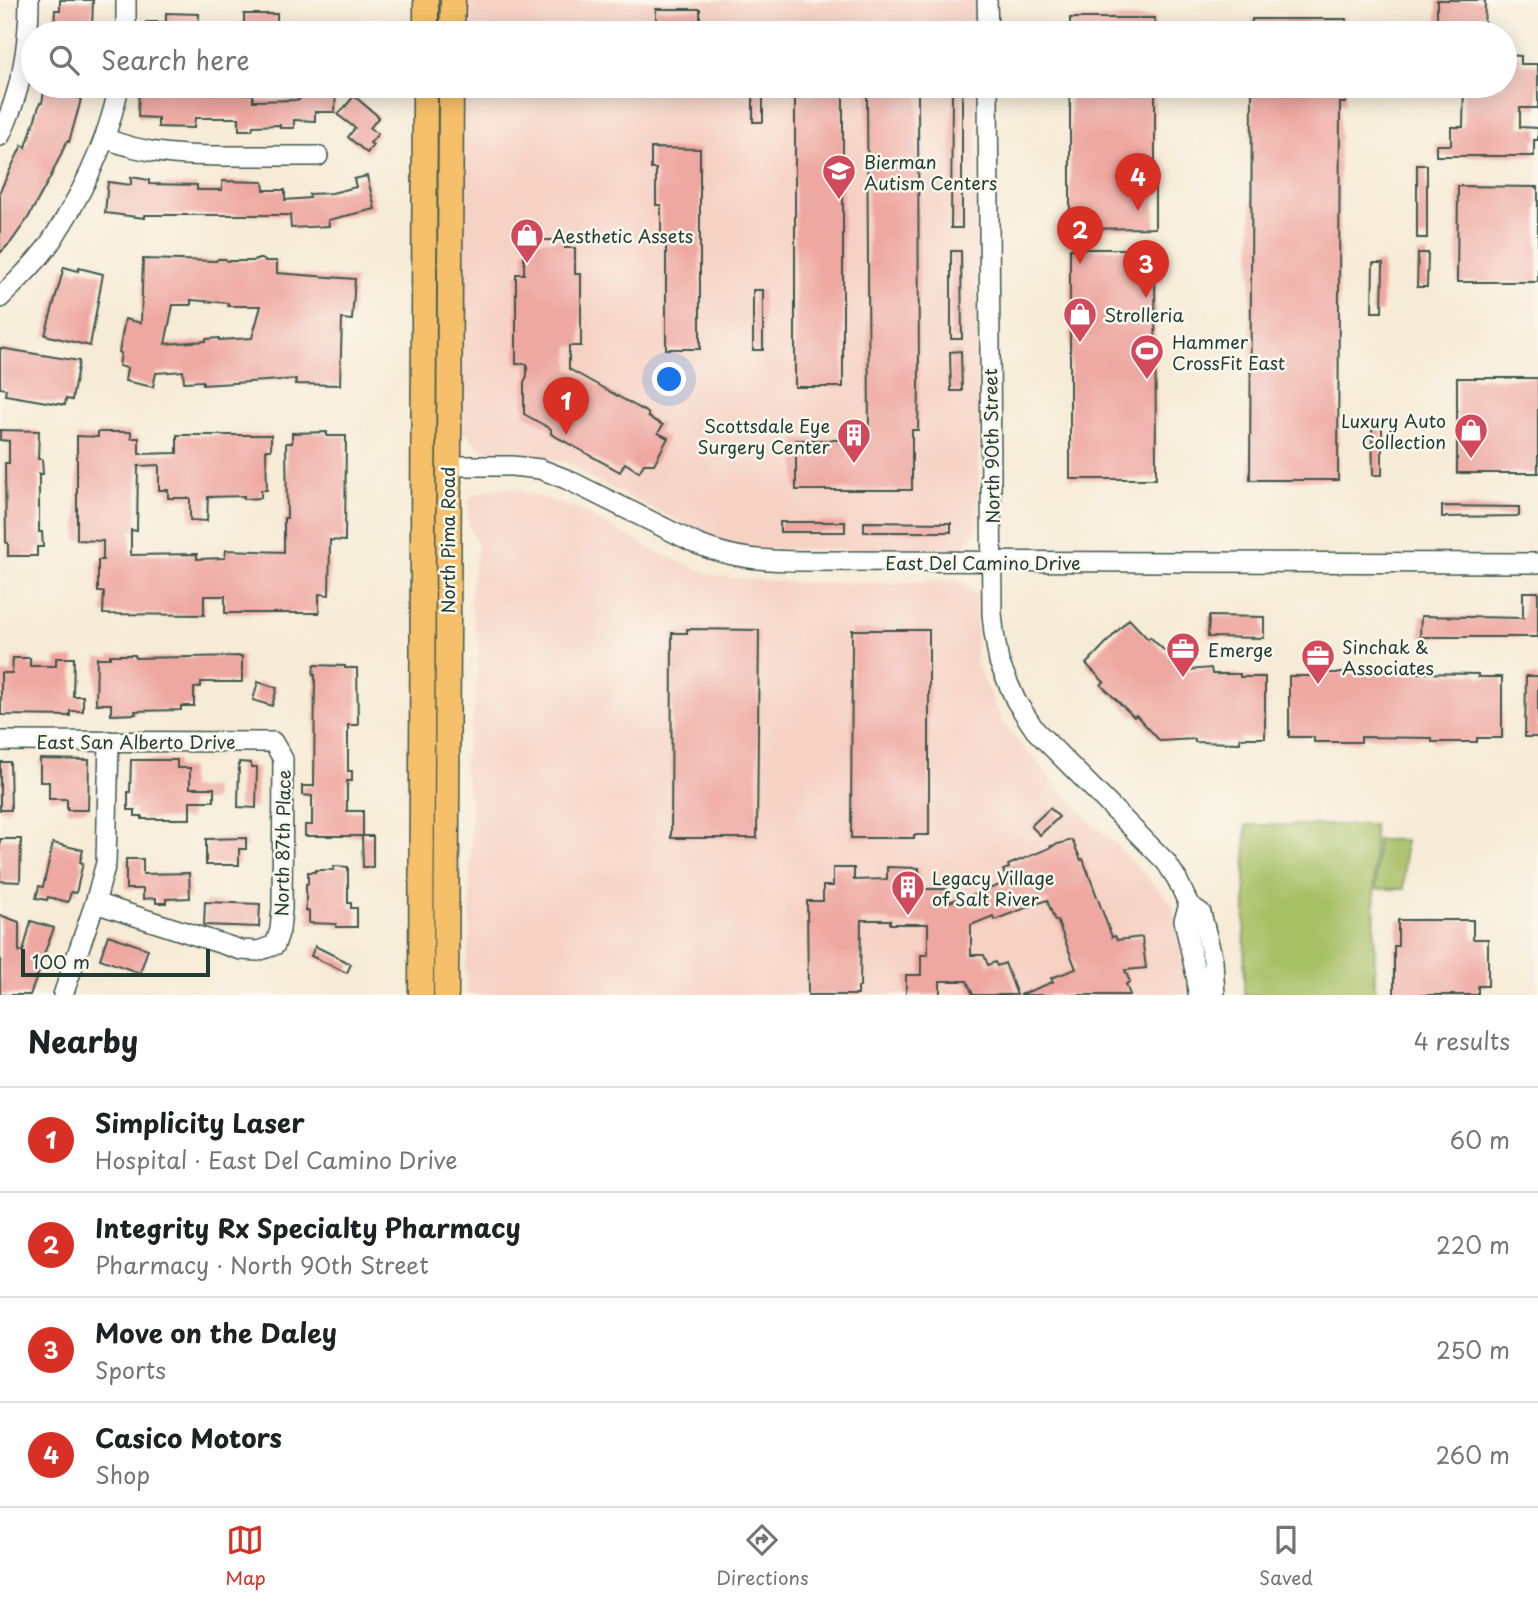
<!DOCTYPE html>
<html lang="en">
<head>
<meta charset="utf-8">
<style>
	body { margin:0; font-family:"Playpen Sans",sans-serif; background:#f6f6f6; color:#202124 }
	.scale { position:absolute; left:21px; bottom:18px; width:189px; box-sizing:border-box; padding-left:7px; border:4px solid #1f3d34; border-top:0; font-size:19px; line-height:24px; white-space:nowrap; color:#1f3d34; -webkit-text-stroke:5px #fbf7ec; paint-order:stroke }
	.you { position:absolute; left:670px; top:380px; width:24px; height:24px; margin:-18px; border:5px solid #fff; border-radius:50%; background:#1a73e8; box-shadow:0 0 0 10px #1a73e833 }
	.badge { display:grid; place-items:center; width:46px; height:46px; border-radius:50%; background:#d93025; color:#fff; font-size:23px; font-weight:700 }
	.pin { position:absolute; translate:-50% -58px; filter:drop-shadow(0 2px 4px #0008) }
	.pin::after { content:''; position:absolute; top:37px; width:24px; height:21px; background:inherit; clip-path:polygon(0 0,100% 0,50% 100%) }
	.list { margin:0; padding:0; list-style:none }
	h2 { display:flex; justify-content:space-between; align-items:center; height:91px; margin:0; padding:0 28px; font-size:30px }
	h2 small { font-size:23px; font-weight:400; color:#757577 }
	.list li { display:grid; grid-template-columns:46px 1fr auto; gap:21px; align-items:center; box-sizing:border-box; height:105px; padding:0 28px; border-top:2px solid #e0e0e0 }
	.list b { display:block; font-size:26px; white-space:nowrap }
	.list p { margin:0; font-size:23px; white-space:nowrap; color:#757577 }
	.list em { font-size:23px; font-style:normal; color:#757577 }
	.icon { flex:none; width:38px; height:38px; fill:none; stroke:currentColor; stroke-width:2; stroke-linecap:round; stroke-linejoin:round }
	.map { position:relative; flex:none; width:1538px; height:995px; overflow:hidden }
	.search { position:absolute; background:#fff; box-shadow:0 4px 18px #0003; left:21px; right:21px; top:21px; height:77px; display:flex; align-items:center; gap:18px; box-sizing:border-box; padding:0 24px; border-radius:38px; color:#757577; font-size:26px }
	.sheet { height:511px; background:#fff }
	nav { display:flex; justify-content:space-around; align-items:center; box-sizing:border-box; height:98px; border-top:2px solid #e0e0e0; background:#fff; font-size:19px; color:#757577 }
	nav a { display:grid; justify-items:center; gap:4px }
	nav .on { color:#d93025 }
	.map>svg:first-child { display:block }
</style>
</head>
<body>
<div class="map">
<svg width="1538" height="995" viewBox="0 0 1538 995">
	<rect width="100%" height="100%" fill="#fbf7ec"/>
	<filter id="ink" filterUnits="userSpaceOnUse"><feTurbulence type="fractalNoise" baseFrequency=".0143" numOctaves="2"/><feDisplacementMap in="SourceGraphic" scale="14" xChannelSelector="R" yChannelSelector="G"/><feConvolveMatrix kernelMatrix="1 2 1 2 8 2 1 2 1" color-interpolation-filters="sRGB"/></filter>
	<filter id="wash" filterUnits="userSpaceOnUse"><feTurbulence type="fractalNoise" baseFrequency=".00686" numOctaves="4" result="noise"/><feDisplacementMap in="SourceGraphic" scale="28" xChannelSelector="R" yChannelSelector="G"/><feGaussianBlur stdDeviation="1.57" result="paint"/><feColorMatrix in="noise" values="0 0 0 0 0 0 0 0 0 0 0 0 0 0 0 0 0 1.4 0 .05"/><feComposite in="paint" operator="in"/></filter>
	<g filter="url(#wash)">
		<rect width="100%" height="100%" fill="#f6ebd6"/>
		<g fill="#f6d2c5">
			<polygon points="465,0 975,0 976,33 463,33"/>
			<polygon points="461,86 976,86 979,527 963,550 755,549 717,539 595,481 567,462 482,449 460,429"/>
			<polygon points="505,486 582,510 652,550 714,576 799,583 884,583 959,580 978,596 975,660 1003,724 1085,816 1121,850 1173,905 1188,984 1188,995 468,995 465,968 470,935 471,803 463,766 476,702 479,644 469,600 478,545 468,524 469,499 476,494"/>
		</g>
		<g fill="#a7bf65" stroke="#637e4c" stroke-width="2">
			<polygon points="1246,825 1374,825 1375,995 1244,995"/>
			<polygon points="1377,840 1405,840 1404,889 1376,889"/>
		</g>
		<g id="blocks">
			<g fill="#eea7a1" fill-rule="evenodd">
				<polygon points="60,0 93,0 92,29 54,28 55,10 60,10"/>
				<polygon points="1437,0 1485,0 1484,33 1437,33"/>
				<rect x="656" y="9" width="44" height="21"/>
				<polygon points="166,13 199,14 198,33 146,33 146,22 166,22"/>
				<polygon points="244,14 277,14 277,23 297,23 297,33 244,33"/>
				<rect x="1070" y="18" width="85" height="15"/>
				<rect x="1252" y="19" width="94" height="14"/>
				<polygon points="1505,55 1521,56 1521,64 1538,64 1538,108 1520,108 1520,127 1538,128 1538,140 1534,140 1534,156 1436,156 1436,145 1451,145 1451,127 1463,127 1464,86 1505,86"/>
				<polygon points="45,86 84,86 79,107 69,142 67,141 51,176 28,218 11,242 0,253 0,191 22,145 26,147 40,103 42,103"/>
				<polygon points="139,86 214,86 214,93 253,94 253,101 299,100 299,86 336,86 335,112 315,112 315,121 294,120 294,128 280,128 280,125 253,126 252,130 239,130 239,118 195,118 194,128 158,127 158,118 138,117"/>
				<polygon points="1070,86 1155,86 1155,228 1070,229"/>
				<polygon points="1252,86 1346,86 1346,103 1340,103 1338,480 1250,480"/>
				<rect x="753" y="87" width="10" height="35"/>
				<polygon points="952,89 962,89 962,228 951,228"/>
				<rect x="795" y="92" width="48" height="295"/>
				<polygon points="867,92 918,92 919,387 918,430 912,430 912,490 796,490 796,440 869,440"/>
				<polygon points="354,96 379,117 370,128 378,134 370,143 373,145 367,153 348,137 355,128 338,115"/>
				<polygon points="651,148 700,149 700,349 666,349 666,241 661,241 661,205 656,205 656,169 651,169"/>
				<rect x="1417" y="165" width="10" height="73"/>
				<polygon points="367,176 375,209 328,220 329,226 291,228 290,215 145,215 145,218 105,213 108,182 131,185 131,177 149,180 149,184 197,185 197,190 222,190 222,181 263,182 264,190 285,190 285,200 310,198 309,194 332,193 356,187 354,179"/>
				<polygon points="1458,186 1538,187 1538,282 1457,282"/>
				<polygon points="534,240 565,240 565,248 575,248 575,274 581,274 581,346 569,346 569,369 648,413 648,417 663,425 658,433 668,438 654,464 644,464 639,472 625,463 620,472 551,434 551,429 524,414 524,382 527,376 527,364 516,364 516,274 524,274 524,249 534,249"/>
				<polygon points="1070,249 1155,249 1156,479 1070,479"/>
				<polygon points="951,251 961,251 962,339 951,339"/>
				<polygon points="1418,253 1428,253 1427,287 1417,287"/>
				<path d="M143,259L216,261L218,259H225L228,261H253L255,259H262L265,261H277V273L355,279L352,320L342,319L340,385L295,384L296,379L203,385V381L184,382L183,371L156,373L153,387L125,381L127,368L119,366L121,353L119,352L125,319L141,323ZM191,300L228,303V306H261L252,338L219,340V338L206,339V341L165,344L173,305H191Z"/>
				<polygon points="1373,263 1383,263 1382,312 1372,312"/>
				<polygon points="64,267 78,271 79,268 103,274 90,346 45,335"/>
				<rect x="753" y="290" width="10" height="60"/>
				<polygon points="0,348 79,361 72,400 66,399 65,405 5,395 6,389 0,388"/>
				<polygon points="961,351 962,391 951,391 950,352"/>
				<rect x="1457" y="378" width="81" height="95"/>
				<polygon points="1372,425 1382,425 1382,475 1373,475"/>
				<polygon points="0,430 39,431 38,459 42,459 43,474 39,474 39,532 42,532 43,547 37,547 37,556 8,556 8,543 6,543 5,463 9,463 9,441 0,440"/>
				<polygon points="98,432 131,432 131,438 139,438 139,454 177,453 177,435 271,435 271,450 266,450 267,490 261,490 261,498 244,499 244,496 208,497 207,521 190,520 190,498 168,498 168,490 159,490 159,465 138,466 137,531 131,530 131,555 197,554 197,559 225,558 226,550 284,552 284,518 287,518 286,443 292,443 292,433 327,432 327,436 346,436 345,541 330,540 329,595 319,594 319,613 225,613 225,596 204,596 204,615 103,614 104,592 98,592 98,560 103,560 103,541 77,540 77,436 98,437"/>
				<polygon points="1442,506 1519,507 1519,516 1442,517"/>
				<rect x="780" y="522" width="65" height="10"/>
				<polygon points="864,522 951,523 951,532 864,532"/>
				<polygon points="1523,592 1538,592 1538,637 1420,637 1421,616 1523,618"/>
				<polygon points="1209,616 1264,617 1264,638 1208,637"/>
				<polygon points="1129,619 1148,639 1150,637 1170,656 1172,653 1188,670 1211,668 1212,674 1240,674 1240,677 1265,677 1265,738 1240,738 1240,743 1195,742 1195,739 1160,741 1136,715 1134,717 1101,685 1104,682 1086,664"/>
				<polygon points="687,629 759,630 757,838 671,838 672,633 687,633"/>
				<polygon points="852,630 929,630 929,835 914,835 914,838 851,838"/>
				<polygon points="110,655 135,655 135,658 242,656 242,682 201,682 201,687 194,688 194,706 181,706 181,710 135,711 136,714 111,715 111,704 96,704 97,658 110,658"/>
				<polygon points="13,658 30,658 30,666 56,666 56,658 74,658 73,696 83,696 83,711 70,711 70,716 1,715 1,673 12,673"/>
				<polygon points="314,665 345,666 345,668 357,668 358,725 348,725 348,771 352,771 352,781 347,781 347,811 363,811 363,836 305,836 305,825 312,825 312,796 302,795 302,786 314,786 315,675 313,675"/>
				<polygon points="1373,670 1419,670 1419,673 1478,674 1478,677 1502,677 1502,738 1477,738 1477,742 1432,742 1432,738 1361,737 1361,742 1314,742 1314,737 1289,737 1289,676 1314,676 1314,673 1373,673"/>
				<polygon points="1526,676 1538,676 1538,737 1525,737"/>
				<polygon points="258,682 277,688 272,706 253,700"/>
				<polygon points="40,759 89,760 88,810 67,810 67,799 49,799 49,782 40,782"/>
				<polygon points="131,760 177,760 177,768 190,768 190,788 214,788 214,801 190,801 190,819 142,819 142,816 135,816 135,810 128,810 128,792 130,792"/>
				<polygon points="0,762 10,762 11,810 0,810"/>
				<polygon points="239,762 251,763 251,767 257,767 256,808 238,807"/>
				<polygon points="1050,808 1059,817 1040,835 1031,826"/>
				<polygon points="362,836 373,836 373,867 363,867"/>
				<polygon points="246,838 246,849 239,849 239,865 206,865 206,839"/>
				<polygon points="0,839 21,839 20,882 0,881"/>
				<polygon points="1072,840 1081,860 1083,859 1112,937 1115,936 1117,940 1142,937 1146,968 1125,970 1130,982 1126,984 1130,995 1020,995 1053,982 1051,978 1076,969 1057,920 1055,921 1047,900 994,920 993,916 971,925 971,955 984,955 988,965 995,962 997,966 1005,963 1017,995 973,995 967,981 940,981 940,995 906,995 906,975 921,975 921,955 928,955 928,924 890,924 890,920 861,920 860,987 858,987 858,995 808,995 807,901 823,901 823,886 833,886 833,868 854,868 854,880 887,879 887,867 919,868 919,889 947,889 947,903 962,897 962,899 1008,882 1003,870 1009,868 1008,865 1052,847 1051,846"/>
				<polygon points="53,843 83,850 80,862 83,863 76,893 71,892 68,902 48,897 47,900 36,898 39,886 43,887"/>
				<polygon points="126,859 143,859 143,874 189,873 190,898 166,899 166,903 156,903 156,898 143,899 143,889 126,889"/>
				<polygon points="334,866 348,867 348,903 351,903 351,908 357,908 357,927 336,927 336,924 309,923 309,911 306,911 306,884 308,884 308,872 315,872 315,870 334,870"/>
				<polygon points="205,902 260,904 259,927 204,925"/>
				<polygon points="0,915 19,922 19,951 23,952 31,921 54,928 38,970 39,971 30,995 0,995"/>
				<polygon points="1398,920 1473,920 1473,939 1488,939 1488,986 1478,986 1478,995 1394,995 1394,946 1398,946"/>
				<polygon points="108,935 148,949 140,973 100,959"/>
				<polygon points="315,946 351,964 347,973 311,956"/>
			</g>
		</g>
	</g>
	<g filter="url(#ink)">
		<use href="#blocks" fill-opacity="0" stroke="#3f574c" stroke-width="2"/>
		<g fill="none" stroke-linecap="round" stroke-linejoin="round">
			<g stroke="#3f574c" stroke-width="22">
				<g id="minor">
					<polyline points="987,0 988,33"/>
					<polyline points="126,33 126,0"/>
					<polyline points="988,86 992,613 994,633 999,662 1016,701 1035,730 1166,862 1177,879 1189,905 1201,913 1213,960 1215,995"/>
					<path d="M0,136C21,93 29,48 29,0"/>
					<path d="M105,138C145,155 188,156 231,156C260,156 289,156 318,156"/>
					<path d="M0,298C15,283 31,268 44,251C51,243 56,233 62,224C88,182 109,135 119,86"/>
					<path d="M448,466H512L540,469L566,479L697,544C734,559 765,561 804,561L1538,563"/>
					<polyline points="0,741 273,742 283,759 282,909 280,930 275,945 258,951 241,950 95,903"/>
					<polyline points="1189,905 1184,920 1197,980 1198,995"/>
					<polyline points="63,995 95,903 106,863 109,741"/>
				</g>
			</g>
			<g stroke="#3f574c" stroke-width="27">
				<g id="major">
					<polyline points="426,33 426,0"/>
					<polyline points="452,33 453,0"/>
					<polyline points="421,995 425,86"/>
					<polyline points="446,995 451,86"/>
				</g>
			</g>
			<use href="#minor" stroke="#fff" stroke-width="19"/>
			<use href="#major" stroke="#f6c06b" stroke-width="24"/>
		</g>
	</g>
	<defs>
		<g id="school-pin" transform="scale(1.75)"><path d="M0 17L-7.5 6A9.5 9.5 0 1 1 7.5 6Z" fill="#d1495b" stroke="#fbf7ec"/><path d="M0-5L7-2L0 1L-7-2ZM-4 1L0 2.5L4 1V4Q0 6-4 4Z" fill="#fff"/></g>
		<g id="shop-pin" transform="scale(1.75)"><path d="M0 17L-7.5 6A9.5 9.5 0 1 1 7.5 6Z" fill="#d1495b" stroke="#fbf7ec"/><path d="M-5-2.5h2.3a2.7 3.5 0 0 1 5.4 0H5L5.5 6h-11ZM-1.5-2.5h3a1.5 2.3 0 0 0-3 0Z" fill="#fff"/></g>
		<g id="stadium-pin" transform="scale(1.75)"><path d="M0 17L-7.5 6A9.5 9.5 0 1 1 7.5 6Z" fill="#d1495b" stroke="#fbf7ec"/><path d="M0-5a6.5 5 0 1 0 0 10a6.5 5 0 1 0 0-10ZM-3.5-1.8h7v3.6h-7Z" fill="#fff"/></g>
		<g id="building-pin" transform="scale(1.75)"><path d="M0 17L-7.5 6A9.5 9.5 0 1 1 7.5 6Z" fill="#d1495b" stroke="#fbf7ec"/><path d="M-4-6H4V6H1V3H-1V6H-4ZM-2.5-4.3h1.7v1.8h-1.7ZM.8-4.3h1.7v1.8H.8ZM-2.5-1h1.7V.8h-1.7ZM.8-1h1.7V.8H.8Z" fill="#fff"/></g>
		<g id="office-pin" transform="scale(1.75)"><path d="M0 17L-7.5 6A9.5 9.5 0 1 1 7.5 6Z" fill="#d1495b" stroke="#fbf7ec"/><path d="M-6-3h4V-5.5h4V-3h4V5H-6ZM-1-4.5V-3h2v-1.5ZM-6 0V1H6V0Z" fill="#fff"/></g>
	</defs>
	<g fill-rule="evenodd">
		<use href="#school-pin" x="839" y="171"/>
		<use href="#shop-pin" x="527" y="235"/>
		<use href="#shop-pin" x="1080" y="314"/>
		<use href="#stadium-pin" x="1147" y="351"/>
		<use href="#shop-pin" x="1471" y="430"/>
		<use href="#building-pin" x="854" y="435"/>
		<use href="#office-pin" x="1183" y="649"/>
		<use href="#office-pin" x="1318" y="656"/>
		<use href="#building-pin" x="908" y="887"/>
	</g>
	<g text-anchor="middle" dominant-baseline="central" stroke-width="5" stroke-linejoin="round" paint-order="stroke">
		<g font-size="18" fill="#1f3d34" stroke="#fbf7ec" text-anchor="start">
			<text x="864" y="161">Bierman<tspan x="864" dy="21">Autism Centers</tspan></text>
			<text x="552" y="235">Aesthetic Assets</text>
			<text x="1104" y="314">Strolleria</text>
			<text x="1172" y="341">Hammer<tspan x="1172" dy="21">CrossFit East</tspan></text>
			<text x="1446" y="420" text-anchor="end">Luxury Auto<tspan x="1446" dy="21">Collection</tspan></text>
			<text x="830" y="425" text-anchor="end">Scottsdale Eye<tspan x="830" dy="21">Surgery Center</tspan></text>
			<text x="1342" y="646">Sinchak &amp;<tspan x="1342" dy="21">Associates</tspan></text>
			<text x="1208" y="649">Emerge</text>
			<text x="932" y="877">Legacy Village<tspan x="932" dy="21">of Salt River</tspan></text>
		</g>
		<g font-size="18" fill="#1f3d34" stroke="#fbf7ec">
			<text transform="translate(991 446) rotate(-91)">North 90th Street</text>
			<text transform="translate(447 540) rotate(-90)">North Pima Road</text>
			<text x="983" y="562">East Del Camino Drive</text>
			<text x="136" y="741">East San Alberto Drive</text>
			<text transform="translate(282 843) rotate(-89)">North 87th Place</text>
		</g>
	</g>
</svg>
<div class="scale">100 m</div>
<div class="you"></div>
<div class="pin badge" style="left:566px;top:435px">1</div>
<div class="pin badge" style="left:1080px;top:264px">2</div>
<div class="pin badge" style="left:1146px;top:298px">3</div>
<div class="pin badge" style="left:1138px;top:211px">4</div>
<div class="search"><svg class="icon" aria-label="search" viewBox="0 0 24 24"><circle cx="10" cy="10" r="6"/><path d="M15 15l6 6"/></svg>Search here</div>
</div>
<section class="sheet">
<h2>Nearby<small>4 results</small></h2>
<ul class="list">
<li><span class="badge">1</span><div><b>Simplicity Laser</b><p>Hospital · East Del Camino Drive</p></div><em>60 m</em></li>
<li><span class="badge">2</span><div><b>Integrity Rx Specialty Pharmacy</b><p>Pharmacy · North 90th Street</p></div><em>220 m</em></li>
<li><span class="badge">3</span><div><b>Move on the Daley</b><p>Sports</p></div><em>250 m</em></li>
<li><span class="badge">4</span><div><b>Casico Motors</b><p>Shop</p></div><em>260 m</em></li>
</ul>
</section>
<nav>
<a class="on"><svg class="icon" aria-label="map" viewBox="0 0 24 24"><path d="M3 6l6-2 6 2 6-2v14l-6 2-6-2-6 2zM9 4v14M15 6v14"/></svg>Map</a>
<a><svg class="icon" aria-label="directions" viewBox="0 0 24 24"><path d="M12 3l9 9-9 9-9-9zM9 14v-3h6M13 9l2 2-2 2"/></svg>Directions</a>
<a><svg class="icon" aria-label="saved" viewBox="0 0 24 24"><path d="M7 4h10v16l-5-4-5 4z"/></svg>Saved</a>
</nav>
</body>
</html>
